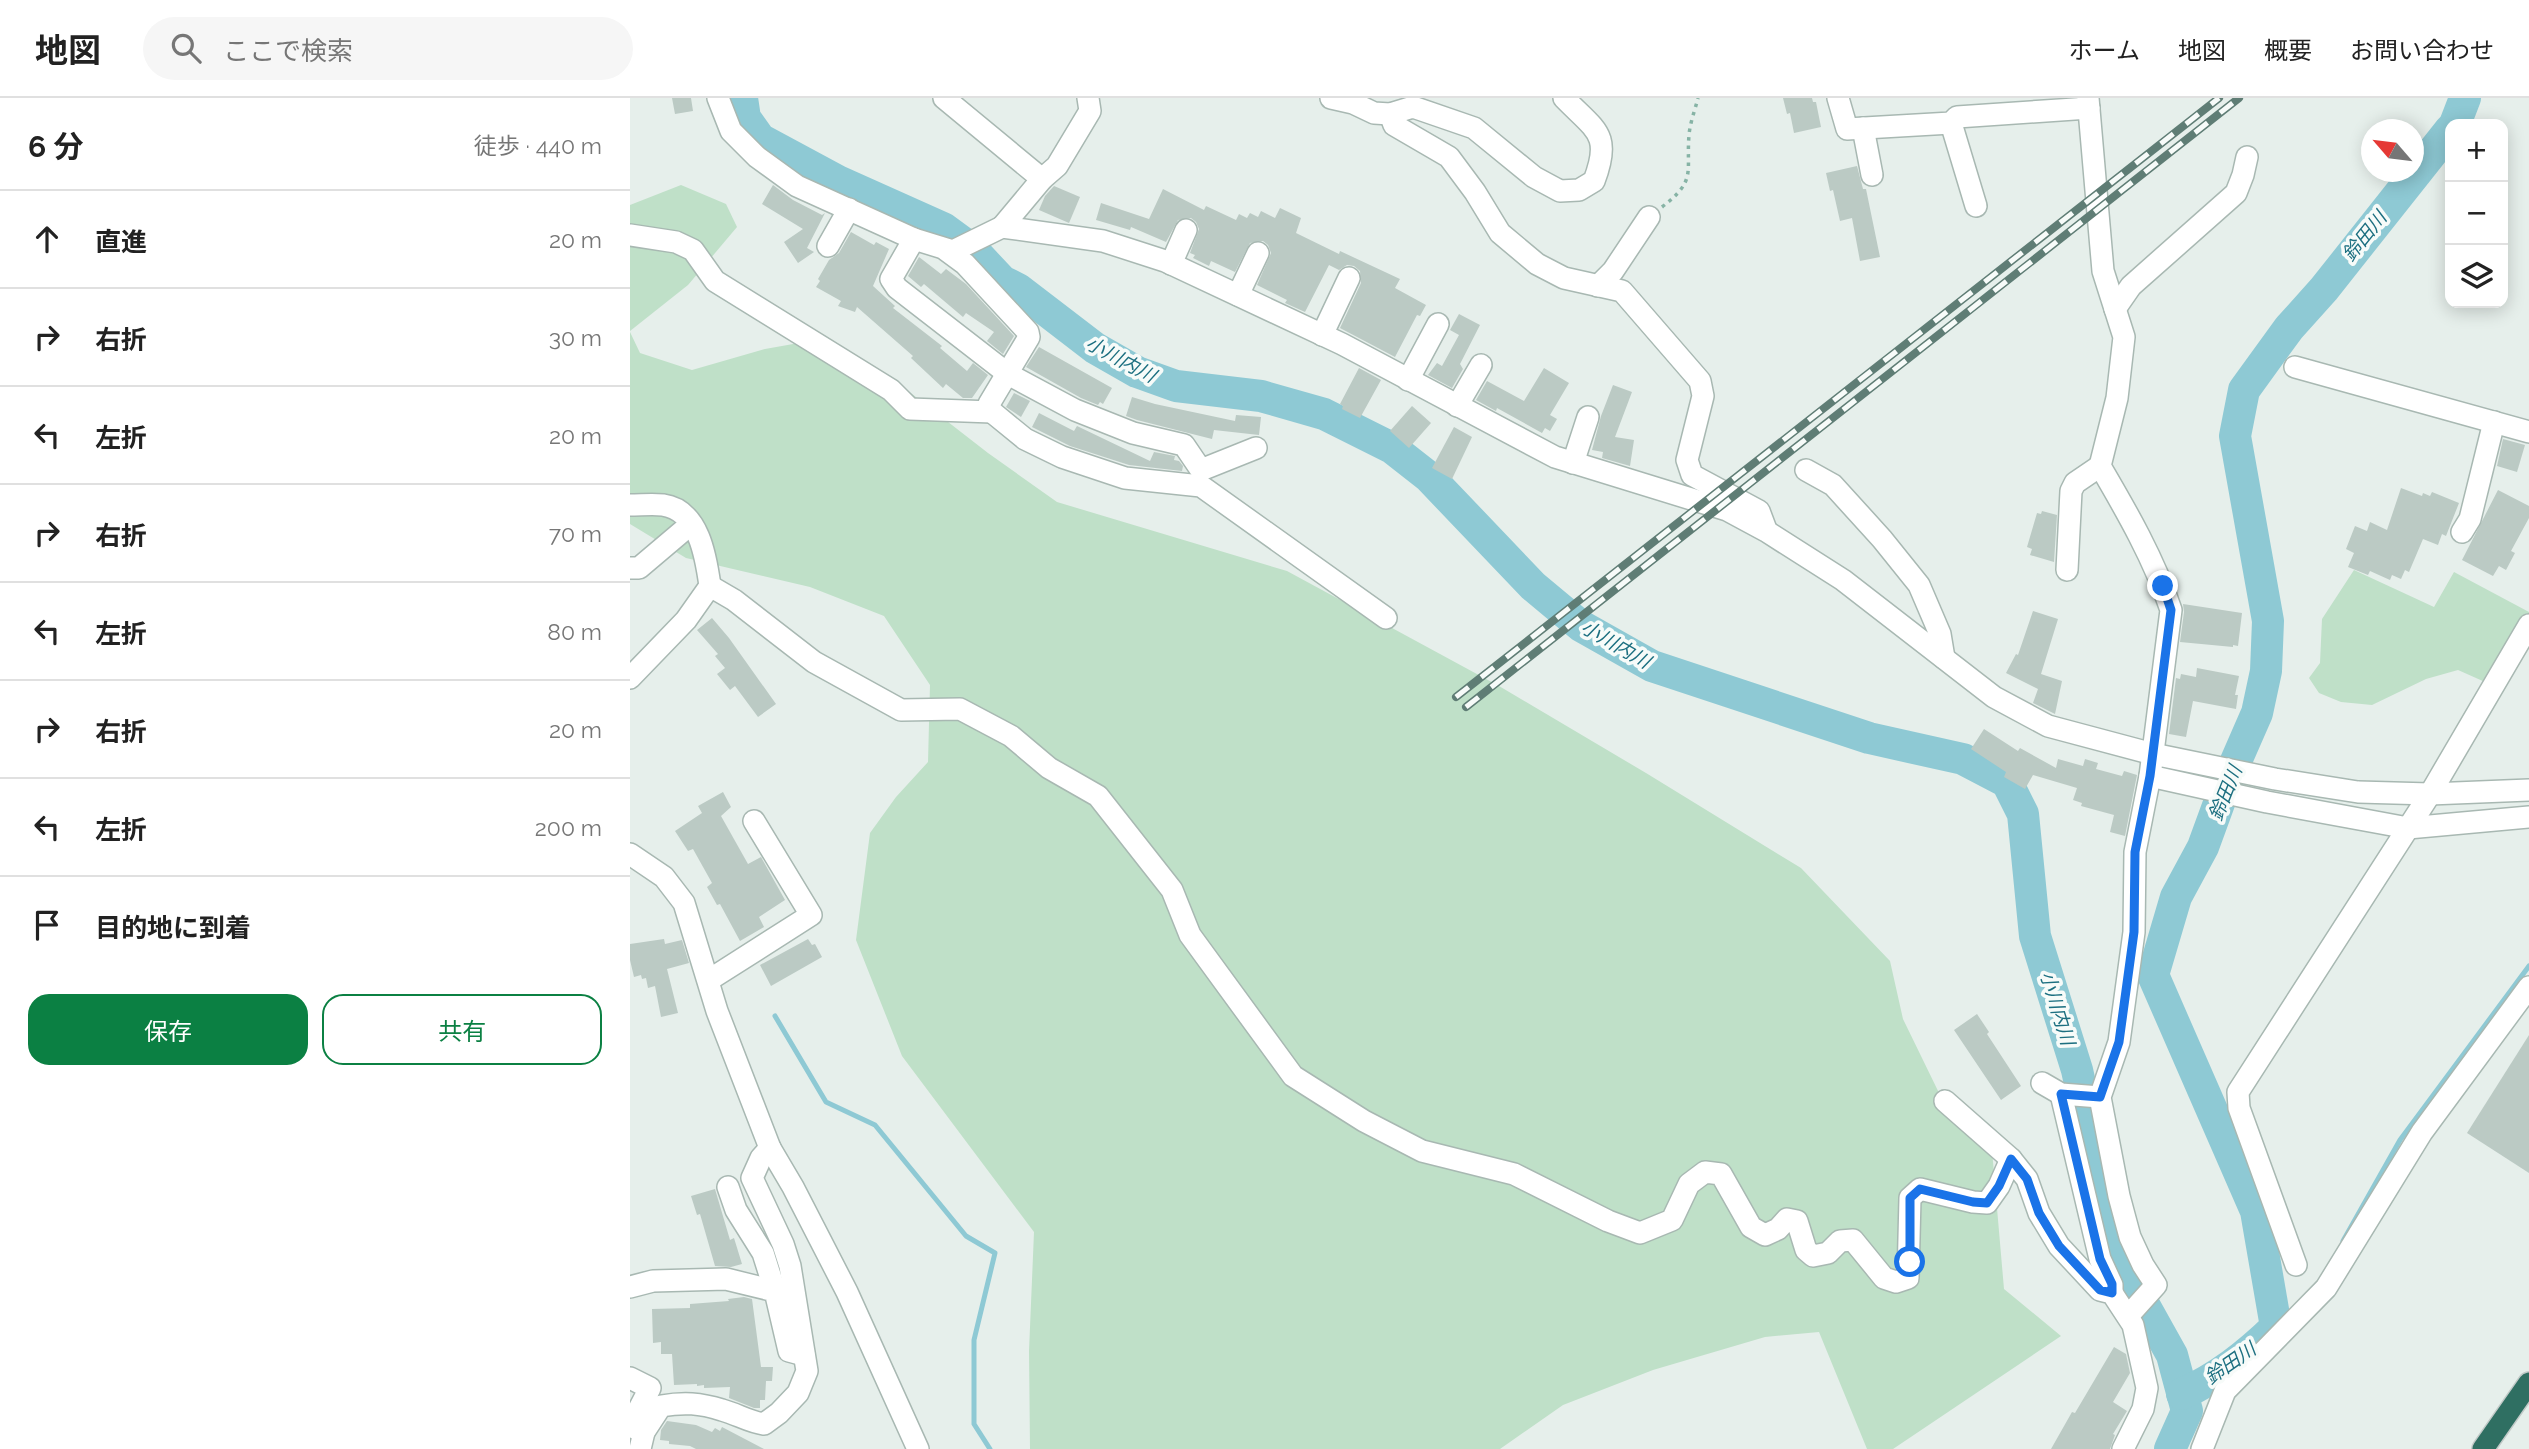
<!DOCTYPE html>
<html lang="ja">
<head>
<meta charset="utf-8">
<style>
	body { margin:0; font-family:Raleway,"Noto Sans JP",sans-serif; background:#f6f6f6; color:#222 }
	.controls { position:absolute; right:21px; top:21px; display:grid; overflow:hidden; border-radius:14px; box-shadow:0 4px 18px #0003 }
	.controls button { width:63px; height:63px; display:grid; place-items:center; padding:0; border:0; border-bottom:2px solid #e0e0e0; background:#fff; color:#222; font:35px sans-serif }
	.compass { position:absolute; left:1731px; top:21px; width:63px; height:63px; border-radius:50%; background:#fff; box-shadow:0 4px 18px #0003; rotate:298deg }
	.stop { position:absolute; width:21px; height:21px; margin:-16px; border:5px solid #1a73e8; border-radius:50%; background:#fff }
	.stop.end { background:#1a73e8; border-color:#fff; box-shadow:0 2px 7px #0008 }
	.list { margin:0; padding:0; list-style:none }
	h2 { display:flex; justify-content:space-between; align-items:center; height:91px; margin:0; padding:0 28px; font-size:30px }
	h2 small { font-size:23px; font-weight:400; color:#767676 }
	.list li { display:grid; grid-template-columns:46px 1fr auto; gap:21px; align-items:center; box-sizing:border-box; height:98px; padding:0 28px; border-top:2px solid #e0e0e0 }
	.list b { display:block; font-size:26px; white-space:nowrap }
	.list em { font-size:23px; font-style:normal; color:#767676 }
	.actions { display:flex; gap:14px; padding:21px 28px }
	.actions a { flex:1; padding:16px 0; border:2px solid #0b8043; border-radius:21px; text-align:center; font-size:24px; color:#0b8043 }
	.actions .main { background:#0b8043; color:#fff }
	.icon { flex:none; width:38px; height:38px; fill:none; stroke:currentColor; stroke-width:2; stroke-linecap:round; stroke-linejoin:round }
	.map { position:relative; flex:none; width:1899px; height:1351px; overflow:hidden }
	header { display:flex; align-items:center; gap:42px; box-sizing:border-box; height:98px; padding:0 35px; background:#fff; border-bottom:2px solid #e0e0e0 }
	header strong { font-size:33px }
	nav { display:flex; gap:38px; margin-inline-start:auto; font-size:24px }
	.search { width:490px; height:63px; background:#f6f6f6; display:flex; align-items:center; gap:18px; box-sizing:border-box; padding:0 24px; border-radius:38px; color:#767676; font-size:26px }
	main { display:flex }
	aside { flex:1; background:#fff }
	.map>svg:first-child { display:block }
</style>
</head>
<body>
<header>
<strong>地図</strong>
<div class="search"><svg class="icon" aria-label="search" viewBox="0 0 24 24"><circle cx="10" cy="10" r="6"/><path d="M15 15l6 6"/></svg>ここで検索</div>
<nav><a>ホーム</a><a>地図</a><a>概要</a><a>お問い合わせ</a></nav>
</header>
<main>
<aside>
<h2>6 分<small>徒歩 · 440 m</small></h2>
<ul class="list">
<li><svg class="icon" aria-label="ahead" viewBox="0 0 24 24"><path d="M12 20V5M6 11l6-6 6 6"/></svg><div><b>直進</b></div><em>20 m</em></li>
<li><svg class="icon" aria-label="right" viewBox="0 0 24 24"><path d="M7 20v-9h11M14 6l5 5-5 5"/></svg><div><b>右折</b></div><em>30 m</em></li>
<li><svg class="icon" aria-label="left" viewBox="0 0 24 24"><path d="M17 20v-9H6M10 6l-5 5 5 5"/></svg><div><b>左折</b></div><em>20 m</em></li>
<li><svg class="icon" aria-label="right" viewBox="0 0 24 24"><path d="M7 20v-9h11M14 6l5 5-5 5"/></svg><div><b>右折</b></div><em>70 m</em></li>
<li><svg class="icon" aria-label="left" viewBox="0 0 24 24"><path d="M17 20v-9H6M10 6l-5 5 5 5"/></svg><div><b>左折</b></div><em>80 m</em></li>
<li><svg class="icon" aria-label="right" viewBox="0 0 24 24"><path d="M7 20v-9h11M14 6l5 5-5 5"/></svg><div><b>右折</b></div><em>20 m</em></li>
<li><svg class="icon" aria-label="left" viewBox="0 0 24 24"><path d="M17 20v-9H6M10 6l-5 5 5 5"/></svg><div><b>左折</b></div><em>200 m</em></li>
<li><svg class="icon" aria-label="arrive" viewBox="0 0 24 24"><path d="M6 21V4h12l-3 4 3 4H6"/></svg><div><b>目的地に到着</b></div></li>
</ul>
<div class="actions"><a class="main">保存</a><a>共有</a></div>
</aside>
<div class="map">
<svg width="1899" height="1351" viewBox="0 0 1899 1351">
	<rect width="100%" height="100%" fill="#e6efeb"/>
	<g fill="#bfe0c8">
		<polygon points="51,87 96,106 107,129 58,187 0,233 0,107"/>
		<polygon points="0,234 10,255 62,272 135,251 197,240 264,282 358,355 427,404 657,473 869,588 1016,675 1171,770 1260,863 1273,921 1310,997 1360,1029 1374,1191 1431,1238 1263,1351 1237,1351 1189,1234 1135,1239 1023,1272 933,1307 870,1351 400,1351 399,1253 404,1134 272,958 226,842 240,735 266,699 298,664 300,587 254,518 180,489 56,460 0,426"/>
		<polygon points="1724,472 1804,509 1824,474 1899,514 1899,516 1855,584 1828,572 1796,581 1742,607 1711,604 1689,595 1679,580 1690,565 1692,521"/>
	</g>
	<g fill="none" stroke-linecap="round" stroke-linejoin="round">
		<g stroke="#8ec9d4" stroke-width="5">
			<polyline points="145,918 196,1004 245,1027 336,1138 365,1155 344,1242 344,1326 360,1351"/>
			<polyline points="1713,1143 1770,1042 1899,868"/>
		</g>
		<g stroke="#8ec9d4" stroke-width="32">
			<polyline points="112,0 115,20 130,41 208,83 313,130 343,152 372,183 388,191 465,250 507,274 546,288 631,298 694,316 762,350 799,379 903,488 951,528 1022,568 1239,640 1333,661 1377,684 1393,716 1405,838 1447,972 1483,1137 1494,1171 1542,1257 1557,1313 1540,1351"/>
			<polyline points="1825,26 1835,0"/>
			<path d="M1552,1296C1589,1279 1617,1257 1646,1229L1626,1113L1523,877L1546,799L1573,749L1596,686L1627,615L1636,573L1638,523L1605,338L1614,292L1659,230L1694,191L1820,32"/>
		</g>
	</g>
	<g fill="#bbcac4">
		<polygon points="42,0 61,0 63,13 45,16"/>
		<polygon points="1153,0 1182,0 1183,4 1186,4 1191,29 1164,35 1160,15 1157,16"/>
		<polygon points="1227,68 1233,91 1236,91 1250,159 1230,163 1222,120 1210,123 1203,92 1200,93 1196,75"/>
		<polygon points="143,87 163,102 192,117 195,115 177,150 184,154 168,165 154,144 173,131 132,106"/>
		<polygon points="424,88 450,99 439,125 409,112 415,98"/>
		<polygon points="533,91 574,112 576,108 606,122 609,116 617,120 620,115 628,119 631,113 645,120 650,110 671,120 666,135 709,156 710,153 770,181 765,190 796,207 790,218 787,217 765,259 710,230 731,185 730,173 724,168 717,167 709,172 699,167 675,214 655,205 657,202 627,187 641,155 638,147 633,143 620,145 605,174 581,163 579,168 563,160 565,157 560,155 569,131 566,124 561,120 548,122 536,144 501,129 500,132 466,122 471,105 519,121"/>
		<polygon points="221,134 244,147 246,144 259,151 243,188 265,208 263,210 312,248 310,250 337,273 343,265 358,277 342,300 333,300 316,286 313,290 281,260 283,258 227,209 225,214 208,208 211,203 186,189 190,183 188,181 199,162 209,155"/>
		<polygon points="289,159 311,176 316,171 336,186 384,238 373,256 357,243 364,234 336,215 333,219 294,186 291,189 278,178"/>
		<polygon points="829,216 850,227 830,266 833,271 822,290 798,277 807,265 812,268 829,237 820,232"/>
		<polygon points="409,249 482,290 473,306 470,304 468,307 451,300 396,269"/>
		<polygon points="729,270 751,282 730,320 712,311 713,308 710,306"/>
		<polygon points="914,270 939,285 920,317 927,321 920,333 915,330 912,335 867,310 866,313 846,302 857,283 894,303"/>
		<polygon points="983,287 1002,294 985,339 1004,342 1000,368 972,360 973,354 962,352 971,318"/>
		<polygon points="384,295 400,303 391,319 376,309"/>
		<polygon points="502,299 525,306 605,323 606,317 631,319 629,337 584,332 582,341 507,322 496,318"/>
		<polygon points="782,308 801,325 779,350 760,333"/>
		<polygon points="409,315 444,333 447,328 520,363 524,354 545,358 544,362 549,363 553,368 552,373 499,367 440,348 402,329"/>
		<polygon points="824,329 842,339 822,381 802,370"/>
		<polygon points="1873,341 1895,347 1887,374 1867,368"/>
		<polygon points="1771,390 1792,398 1793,395 1800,398 1802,394 1829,405 1816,438 1812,436 1808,447 1793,441 1779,474 1775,472 1771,481 1762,477 1760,482 1740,473 1738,477 1718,469 1724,455 1716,451 1725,428 1737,433 1740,424 1757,432"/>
		<polygon points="1868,392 1899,408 1899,420 1881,453 1885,455 1876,472 1869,468 1863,478 1832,462"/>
		<polygon points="1412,413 1427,417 1424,464 1400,457 1402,451 1397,449 1407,415 1411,416"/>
		<polygon points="1553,506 1612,515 1608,548 1603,547 1603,549 1550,544 1554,514"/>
		<polygon points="1403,513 1428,521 1411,576 1432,583 1425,616 1403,605 1408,591 1376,575 1386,556 1388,557"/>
		<polygon points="82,520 99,540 146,606 128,619 105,588 100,592 87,576 95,570 85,558 88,556 67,532"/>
		<polygon points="1567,570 1609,578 1605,597 1608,597 1606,611 1563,603 1556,639 1539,636 1546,580 1550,581 1551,576 1566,579"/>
		<polygon points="1354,631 1388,653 1390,650 1426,670 1428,661 1453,668 1455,661 1468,665 1466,671 1492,678 1494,673 1507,677 1495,738 1480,734 1484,717 1451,708 1452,705 1443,702 1447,690 1403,677 1395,691 1374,679 1376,674 1341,651"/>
		<polygon points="93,694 101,709 91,718 118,766 131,759 155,802 129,819 134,829 110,843 90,806 87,807 77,789 82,785 63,751 58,753 45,733 72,715 68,708"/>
		<polygon points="34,841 35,846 52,842 59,865 37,871 48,915 31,919 25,888 18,890 16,880 12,881 11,877 4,879 0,862 0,846"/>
		<polygon points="178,841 182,847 185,846 192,859 141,888 130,867"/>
		<polygon points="1347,916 1359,934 1357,936 1391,988 1371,1002 1324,932"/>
		<polygon points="1899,937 1899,1075 1837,1035"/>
		<polygon points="85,1091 100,1142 104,1140 112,1166 101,1169 85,1168 70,1116 67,1117 61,1098"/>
		<polygon points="114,1199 122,1201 131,1269 143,1269 142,1283 136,1283 135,1302 130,1302 130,1310 124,1310 99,1300 100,1289 74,1290 74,1287 67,1288 67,1286 44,1287 42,1256 31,1256 31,1244 23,1245 22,1211 60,1210 60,1206 99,1203 98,1201"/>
		<polygon points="1484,1249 1496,1256 1500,1275 1483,1304 1497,1313 1483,1336 1485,1337 1480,1351 1421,1351 1442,1314 1445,1315"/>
		<polygon points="37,1323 66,1327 82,1334 85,1330 90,1333 92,1329 134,1351 66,1351 60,1348 39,1346 39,1343 30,1342 31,1332"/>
	</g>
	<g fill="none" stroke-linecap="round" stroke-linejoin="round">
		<g stroke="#a8b8b2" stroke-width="24">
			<g id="minor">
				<polyline points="88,0 101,33 127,59 167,88 284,141 323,153 372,129 473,143 535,163 712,246 925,359 1097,412 1136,433 1213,482 1364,599 1418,628 1523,656 1645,681 1728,694 1800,696 1899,692"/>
				<polyline points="314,0 412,81"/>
				<path d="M701,0L723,5L744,15L760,16L783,9L844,30L904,79L930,93L949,92L964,83C982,36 966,33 934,0"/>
				<polyline points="1208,0 1217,31 1321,25 1327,19 1459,10"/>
				<path d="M1458,0L1473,173L1494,239L1487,300L1470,368C1497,414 1524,461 1541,512L1520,678L1505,754L1504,834L1489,944L1470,999L1489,1098L1500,1139L1513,1167L1526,1187L1498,1218"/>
				<polyline points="760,16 764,27 819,59 845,94 870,135 907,166 934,180 992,193 1070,283 1073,298 1057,362 1062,377 1129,413 1135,429"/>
				<polyline points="1321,25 1346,108"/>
				<polyline points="1233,30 1242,77"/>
				<polyline points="372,129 412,81 427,68 460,13 458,0"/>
				<polyline points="0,137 46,144 63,152 85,183 261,292 280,311 362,314"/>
				<polyline points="284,141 261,181 267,190 378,276 445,312 503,335 554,347 571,372 626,350"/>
				<polyline points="198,148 219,111"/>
				<polyline points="316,152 335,166 398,234 399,239 359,306 362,314 395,341 432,359 495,380 571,388 756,520"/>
				<polyline points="541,166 556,132"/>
				<polyline points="968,188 983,173 1019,119"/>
				<polyline points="608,197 628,155"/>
				<polyline points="1485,211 1501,188 1606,95 1613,77 1617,59"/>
				<polyline points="692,237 719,180"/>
				<polyline points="1665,269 1899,334"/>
				<polyline points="778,282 808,226"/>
				<polyline points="827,308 851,267"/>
				<polyline points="943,365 958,319"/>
				<polyline points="1176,372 1203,387 1252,441 1289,487 1310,536 1314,560"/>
				<path d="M0,407C11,407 23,406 33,407C69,412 76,459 80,488L56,522L0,580"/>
				<polyline points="1832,434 1840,421 1864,324"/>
				<polyline points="0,470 9,470 61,426"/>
				<polyline points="1437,472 1441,393 1445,385 1470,368"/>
				<polyline points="80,488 104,502 184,564 271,612 330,611 381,638 419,670 468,698 542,792 560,837 663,978 734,1023 792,1053 884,1076 978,1123 1010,1135 1042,1122 1059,1086 1075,1074 1091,1076 1121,1129 1135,1137 1148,1131 1157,1121 1167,1123 1176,1152 1183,1158 1198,1155 1210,1143 1223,1142 1254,1180 1266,1184 1278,1180 1280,1100 1290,1091 1343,1104 1357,1105 1369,1088 1381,1061 1397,1081 1409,1115 1429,1148 1470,1192 1482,1195 1503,1227 1517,1290 1513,1311 1493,1351"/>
				<polyline points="1520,678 1637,704 1778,730 1899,719"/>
				<polyline points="0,756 34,779 54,805 87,913 140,1050 163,1089 217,1194 288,1351"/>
				<polyline points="79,882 181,817 124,723"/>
				<polyline points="1412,985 1431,996 1470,999"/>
				<polyline points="1431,996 1470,1161 1482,1187 1482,1195"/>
				<polyline points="1315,1003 1381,1061"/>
				<polyline points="98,1089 106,1112 133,1155 145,1193"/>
				<polyline points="1666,1167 1609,1010 1608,994 1800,696 1899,527"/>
				<polyline points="0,1189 23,1183 96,1181 145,1193 159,1253 174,1257"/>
				<polyline points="0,1280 20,1290 0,1328 14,1334"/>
				<path d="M10,1351L14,1334L31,1308C54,1304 70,1305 92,1312C107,1316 119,1324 134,1326L149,1315L168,1295L177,1273L160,1168L153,1146L122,1080L131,1060L140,1050"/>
				<polyline points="1572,1351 1595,1293 1696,1190 1792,1034 1899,889"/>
			</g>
		</g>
		<g stroke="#c2cac8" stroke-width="24">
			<polyline id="highway" points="1853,1351 1899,1285"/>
		</g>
		<path stroke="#86b3a5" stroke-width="3.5" stroke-dasharray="3.5 5" stroke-linecap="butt" d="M1032,109C1067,82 1056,75 1059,37C1060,25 1065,12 1068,0"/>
		<use href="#minor" stroke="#fff" stroke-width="21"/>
		<use href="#highway" stroke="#2f6f62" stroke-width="21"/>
		<g stroke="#5f7d75" stroke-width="8">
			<g id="rail">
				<polyline points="826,599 1589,0"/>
				<polyline points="836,609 1609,0"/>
			</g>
		</g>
		<use href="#rail" stroke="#f7fbf9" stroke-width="5" stroke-dasharray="16" stroke-linecap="butt"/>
	</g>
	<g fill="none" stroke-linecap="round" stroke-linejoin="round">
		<polyline stroke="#1a73e8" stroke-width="9" points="1280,1164 1280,1100 1290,1091 1343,1104 1357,1105 1369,1088 1381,1061 1397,1081 1409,1115 1429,1148 1470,1192 1482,1195 1482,1186 1470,1161 1431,996 1470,999 1489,944 1504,834 1505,754 1520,678 1541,512 1533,488"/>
	</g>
	<g text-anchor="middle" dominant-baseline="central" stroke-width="7" stroke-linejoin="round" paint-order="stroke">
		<g font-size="19" font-style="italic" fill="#1c6f80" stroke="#f7fbf9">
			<text transform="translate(1734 138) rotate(-51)">鈴田川</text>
			<text transform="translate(491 261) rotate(28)">小川内川</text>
			<text transform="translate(986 546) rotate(30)">小川内川</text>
			<text transform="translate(1595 695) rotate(-68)">鈴田川</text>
			<text transform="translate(1428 910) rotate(73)">小川内川</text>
			<text transform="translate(1600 1265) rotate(-35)">鈴田川</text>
		</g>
	</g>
</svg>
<div class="controls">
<button>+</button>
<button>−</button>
<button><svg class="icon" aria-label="layers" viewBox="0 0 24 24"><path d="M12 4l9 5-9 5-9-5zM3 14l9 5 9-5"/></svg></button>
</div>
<svg class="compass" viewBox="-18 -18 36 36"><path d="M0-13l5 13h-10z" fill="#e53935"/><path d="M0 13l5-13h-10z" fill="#767676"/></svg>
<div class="stop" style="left:1280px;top:1164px"></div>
<div class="stop end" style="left:1533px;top:488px"></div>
</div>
</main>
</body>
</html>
